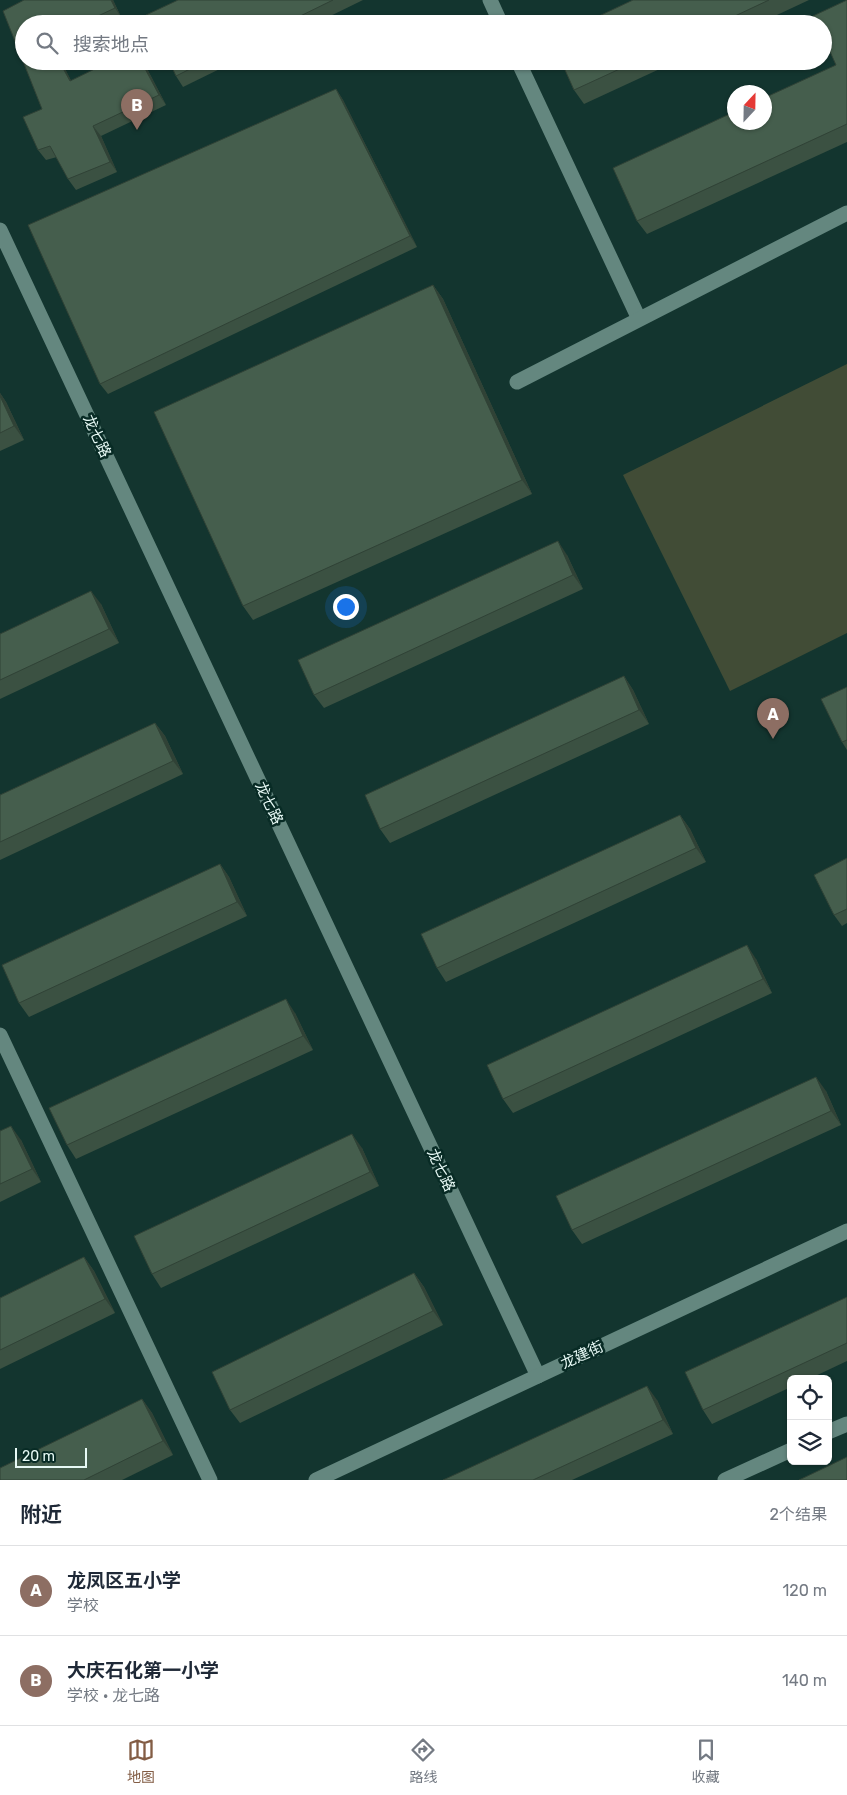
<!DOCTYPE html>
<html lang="zh">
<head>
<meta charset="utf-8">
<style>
	body { margin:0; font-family:Rubik,"Noto Sans SC",sans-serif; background:#f2f2f3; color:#1f2937 }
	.controls { position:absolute; right:15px; bottom:15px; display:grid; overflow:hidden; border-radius:8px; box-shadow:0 1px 4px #0004 }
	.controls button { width:45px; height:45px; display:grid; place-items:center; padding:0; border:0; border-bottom:1px solid #e0e1e3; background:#fff; color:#1f2937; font:25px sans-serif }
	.compass { position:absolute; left:727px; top:85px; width:45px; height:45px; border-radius:50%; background:#fff; box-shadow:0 1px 4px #0004; rotate:22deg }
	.scale { position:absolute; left:15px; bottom:12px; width:72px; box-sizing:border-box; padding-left:5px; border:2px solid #e7f9f5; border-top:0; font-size:14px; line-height:18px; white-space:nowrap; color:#e7f9f5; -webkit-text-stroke:4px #082b25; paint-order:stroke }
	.you { position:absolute; left:345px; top:606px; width:18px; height:18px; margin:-12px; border:4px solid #fff; border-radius:50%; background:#1a73e8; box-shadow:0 0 0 8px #1a73e833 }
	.badge { display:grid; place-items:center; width:32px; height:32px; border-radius:50%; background:#835d45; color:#fff; font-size:16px; font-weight:700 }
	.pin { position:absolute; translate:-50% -41px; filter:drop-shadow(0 1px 2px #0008) }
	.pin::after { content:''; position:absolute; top:26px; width:18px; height:15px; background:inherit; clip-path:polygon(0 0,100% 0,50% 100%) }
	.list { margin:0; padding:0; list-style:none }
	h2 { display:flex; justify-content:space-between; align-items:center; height:65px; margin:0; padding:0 20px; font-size:21px }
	h2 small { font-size:16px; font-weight:400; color:#747a83 }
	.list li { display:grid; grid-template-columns:32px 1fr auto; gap:15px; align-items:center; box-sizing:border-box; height:90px; padding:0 20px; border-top:1px solid #e0e1e3 }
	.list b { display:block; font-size:19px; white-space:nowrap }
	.list p { margin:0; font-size:16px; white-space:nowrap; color:#747a83 }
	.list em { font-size:16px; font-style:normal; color:#747a83 }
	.icon { flex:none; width:28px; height:28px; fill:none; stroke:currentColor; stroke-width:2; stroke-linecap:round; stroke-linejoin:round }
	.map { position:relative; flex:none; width:847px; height:1480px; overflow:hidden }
	.search { position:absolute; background:#fff; box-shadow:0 1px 4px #0004; left:15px; right:15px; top:15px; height:55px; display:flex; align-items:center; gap:12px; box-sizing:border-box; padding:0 18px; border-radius:28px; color:#747a83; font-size:19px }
	.sheet { height:245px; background:#fff }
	nav { display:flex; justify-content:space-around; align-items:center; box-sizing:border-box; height:70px; border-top:1px solid #e0e1e3; background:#fff; font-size:14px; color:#747a83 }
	nav a { display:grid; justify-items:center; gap:2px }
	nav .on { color:#835d45 }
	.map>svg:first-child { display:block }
</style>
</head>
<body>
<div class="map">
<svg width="847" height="1480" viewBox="0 0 847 1480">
	<rect width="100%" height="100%" fill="#13352f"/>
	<polygon fill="#414c36" points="847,364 847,633 730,691 623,475"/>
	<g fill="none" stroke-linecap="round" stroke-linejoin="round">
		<g stroke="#64877f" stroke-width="15">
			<polyline points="490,0 501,24"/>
			<polyline points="518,61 639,319"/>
			<polyline points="0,230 538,1376"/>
			<polyline points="517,382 847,213"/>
			<polyline points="0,1035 210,1480"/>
			<polyline points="828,1432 847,1424"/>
			<polyline points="316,1480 847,1231"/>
			<polyline points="725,1480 791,1450"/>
		</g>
	</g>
	<g fill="#3b5142">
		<polygon points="113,0 122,19 112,24 24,24 61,61 71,81 143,61 166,105 101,136 117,172 76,190 68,179 57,157 46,160 38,150 42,109 3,11"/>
		<polygon points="178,0 363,0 314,24 150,24"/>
		<polygon points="633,0 809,0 758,24 582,24"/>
		<polygon points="847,0 847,142 647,234 637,221 836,65"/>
		<polygon points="169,61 236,61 183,87 176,76"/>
		<polygon points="561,61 677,61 584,104 574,90"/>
		<polygon points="336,89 343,100 417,247 108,394 100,384"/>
		<polygon points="433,285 443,299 532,494 253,620 243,606"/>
		<polygon points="0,393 6,402 24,440 0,451"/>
		<polygon points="567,555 583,589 324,708 314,695"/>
		<polygon points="101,604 119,643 0,699 0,634"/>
		<polygon points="624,676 633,690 649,724 390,843 380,829"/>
		<polygon points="847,687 847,750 842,742"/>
		<polygon points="155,723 165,736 183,774 0,860 0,795"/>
		<polygon points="680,815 690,829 706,862 446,982 437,968"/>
		<polygon points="847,858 847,923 842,926 834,915"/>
		<polygon points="220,864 229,877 247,916 29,1017 19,1003"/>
		<polygon points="756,959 772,993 513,1113 503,1099"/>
		<polygon points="295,1013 313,1050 76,1159 67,1145"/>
		<polygon points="826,1091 841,1125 582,1244 572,1230"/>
		<polygon points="0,1131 21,1140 41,1182 0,1202"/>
		<polygon points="362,1148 379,1186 161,1288 152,1274"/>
		<polygon points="84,1257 94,1271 115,1313 0,1369 0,1298"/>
		<polygon points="414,1273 424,1287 443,1325 240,1423 230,1410"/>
		<polygon points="847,1297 847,1361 809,1379 791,1379 791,1387 712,1424 703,1410"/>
		<polygon points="142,1399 152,1413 173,1455 122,1480 0,1480"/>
		<polygon points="657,1400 673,1434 572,1480 443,1480"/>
	</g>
	<g fill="#304236">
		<polygon points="111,0 113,0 122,19 115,8"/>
		<polygon points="59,61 61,61 77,92 70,81"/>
		<polygon points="141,61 143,61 166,105 159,95"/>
		<polygon points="336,89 343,100 417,247 410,236"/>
		<polygon points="93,126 101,136 117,172 110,162"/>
		<polygon points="433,285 443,299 532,494 522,480"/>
		<polygon points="0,393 6,402 24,440 14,426 0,396"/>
		<polygon points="558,541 567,555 583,589 573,575"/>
		<polygon points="91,591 101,604 119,643 109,629"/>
		<polygon points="624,676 633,690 649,724 639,710"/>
		<polygon points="155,723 165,736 183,774 173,761"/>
		<polygon points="680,815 690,829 706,862 696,848"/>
		<polygon points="220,864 229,877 247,916 237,902"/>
		<polygon points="747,945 756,959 772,993 763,979"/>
		<polygon points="286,999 295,1013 313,1050 303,1036"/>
		<polygon points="816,1077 826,1091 841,1125 831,1111"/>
		<polygon points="11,1126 21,1140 41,1182 32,1169"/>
		<polygon points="352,1134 362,1148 379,1186 370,1172"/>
		<polygon points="84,1257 94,1271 115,1313 105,1299"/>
		<polygon points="414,1273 424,1287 443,1325 433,1311"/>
		<polygon points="647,1386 657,1400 673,1434 663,1420"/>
		<polygon points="142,1399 152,1413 173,1455 163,1441"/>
	</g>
	<g fill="#455e4d" stroke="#304236">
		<polygon points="24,0 111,0 115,8 81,24 24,24 24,61 59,61 70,81 111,61 141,61 159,95 93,126 110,162 68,179 50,146 38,150 23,117 42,109 3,11"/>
		<polygon points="178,0 333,0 284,24 150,24 146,15"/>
		<polygon points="633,0 769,0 718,24 582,24"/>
		<polygon points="847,0 847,124 637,221 613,168 734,112 734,122 764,122 764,98 836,65 823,36 823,24 817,24 813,16"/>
		<polygon points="169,61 206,61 176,76"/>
		<polygon points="561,61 637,61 574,90"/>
		<polygon points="336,89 410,236 100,384 28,225"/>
		<polygon points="433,285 522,480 243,606 154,412"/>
		<polygon points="0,396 14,426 0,433"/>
		<polygon points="558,541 573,575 314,695 298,660"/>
		<polygon points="91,591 109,629 0,680 0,634"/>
		<polygon points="624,676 639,710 380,829 365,795"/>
		<polygon points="847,687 847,740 842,742 821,699"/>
		<polygon points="155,723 173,761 0,842 0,795"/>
		<polygon points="680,815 696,848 437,968 421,934"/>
		<polygon points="847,858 847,909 834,915 814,875"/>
		<polygon points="220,864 237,902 19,1003 2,965"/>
		<polygon points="747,945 763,979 503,1099 487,1065"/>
		<polygon points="286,999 303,1036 67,1145 49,1108"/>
		<polygon points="816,1077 831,1111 572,1230 556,1196"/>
		<polygon points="11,1126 32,1169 0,1184 0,1131"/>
		<polygon points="352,1134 370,1172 152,1274 134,1236"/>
		<polygon points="84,1257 105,1299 0,1350 0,1298"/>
		<polygon points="414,1273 433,1311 230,1410 212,1372"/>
		<polygon points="847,1297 847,1343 703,1410 685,1372"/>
		<polygon points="647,1386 663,1420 533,1480 443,1480"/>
		<polygon points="142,1399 163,1441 84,1480 0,1480 0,1468"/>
		<polygon points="847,1457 847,1480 799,1480"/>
	</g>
	<g text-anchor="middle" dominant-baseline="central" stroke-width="5" stroke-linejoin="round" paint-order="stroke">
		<g font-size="15" fill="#e7f9f5" stroke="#082b25">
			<text transform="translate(97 436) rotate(65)">龙七路</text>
			<text transform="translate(269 803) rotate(65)">龙七路</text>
			<text transform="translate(441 1170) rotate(65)">龙七路</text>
			<text transform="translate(582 1355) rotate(-25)">龙建街</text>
		</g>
	</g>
</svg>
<div class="controls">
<button><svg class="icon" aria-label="locate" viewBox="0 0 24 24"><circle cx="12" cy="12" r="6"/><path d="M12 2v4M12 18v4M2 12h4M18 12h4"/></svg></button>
<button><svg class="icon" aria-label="layers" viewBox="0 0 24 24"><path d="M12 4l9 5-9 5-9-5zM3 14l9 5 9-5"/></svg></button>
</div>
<svg class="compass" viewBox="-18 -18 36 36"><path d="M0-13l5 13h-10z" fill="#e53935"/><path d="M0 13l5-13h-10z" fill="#747a83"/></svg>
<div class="scale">20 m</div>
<div class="you"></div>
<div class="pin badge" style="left:773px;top:739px;background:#8d6e63">A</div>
<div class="pin badge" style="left:137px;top:130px;background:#8d6e63">B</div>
<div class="search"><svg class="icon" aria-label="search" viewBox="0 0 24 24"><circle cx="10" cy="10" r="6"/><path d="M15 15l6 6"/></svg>搜索地点</div>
</div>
<section class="sheet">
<h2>附近<small>2个结果</small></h2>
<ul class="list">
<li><span class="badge" style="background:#8d6e63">A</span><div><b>龙凤区五小学</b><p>学校</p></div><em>120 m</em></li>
<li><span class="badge" style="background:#8d6e63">B</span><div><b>大庆石化第一小学</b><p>学校 · 龙七路</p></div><em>140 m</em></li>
</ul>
</section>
<nav>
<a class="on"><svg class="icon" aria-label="map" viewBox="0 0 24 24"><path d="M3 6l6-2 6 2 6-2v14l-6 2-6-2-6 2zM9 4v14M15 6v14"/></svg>地图</a>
<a><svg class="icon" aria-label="directions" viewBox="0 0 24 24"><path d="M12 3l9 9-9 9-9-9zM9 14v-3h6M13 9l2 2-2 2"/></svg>路线</a>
<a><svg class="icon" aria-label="saved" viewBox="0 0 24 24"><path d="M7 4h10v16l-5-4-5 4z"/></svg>收藏</a>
</nav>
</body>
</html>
